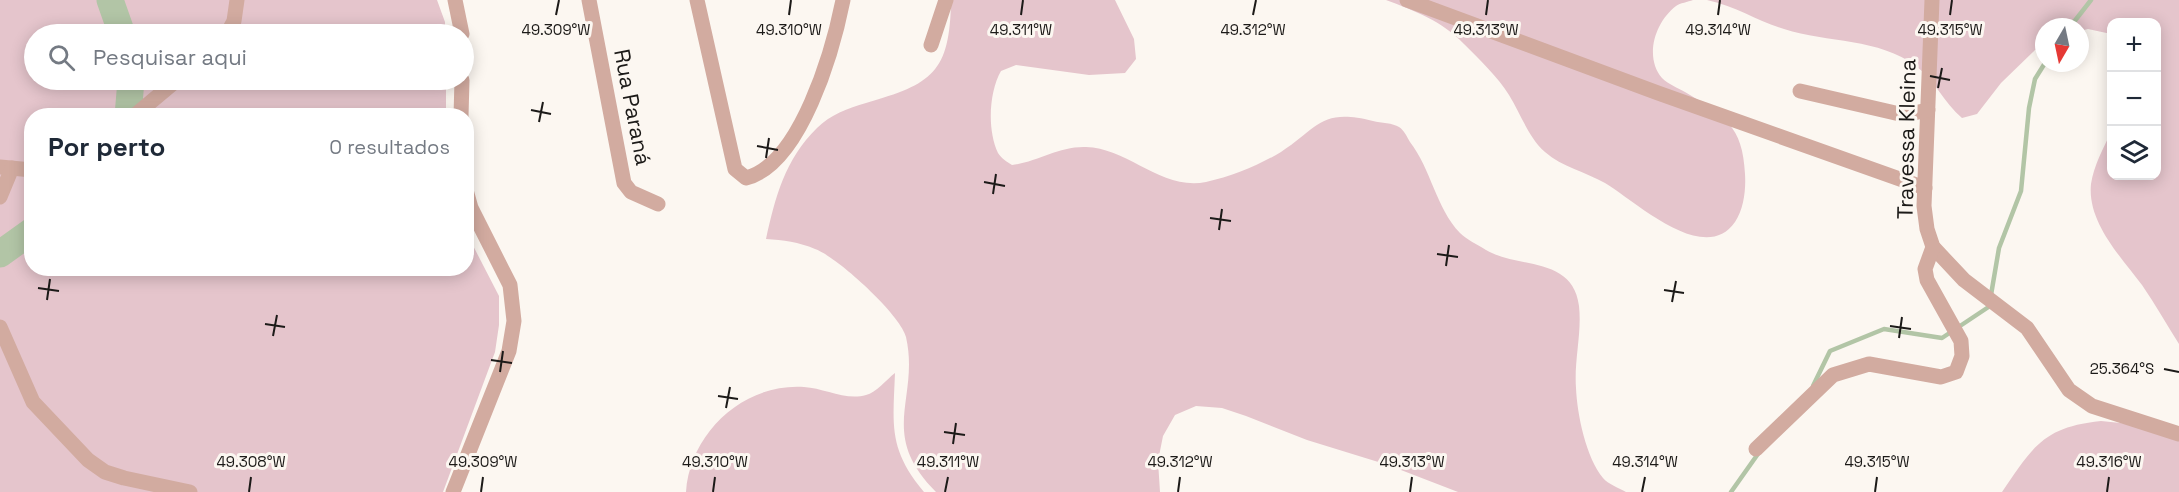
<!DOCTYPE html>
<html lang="pt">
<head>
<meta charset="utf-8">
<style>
	body { margin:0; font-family:"Space Grotesk",sans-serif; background:#f6f6f7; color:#1f2937 }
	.controls { position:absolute; right:18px; top:18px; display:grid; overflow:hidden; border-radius:12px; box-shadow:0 3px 15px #0003 }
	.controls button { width:54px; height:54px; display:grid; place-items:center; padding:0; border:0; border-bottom:2px solid #e0e1e3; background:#fff; color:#1f2937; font:30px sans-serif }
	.compass { position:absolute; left:2035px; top:18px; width:54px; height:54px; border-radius:50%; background:#fff; box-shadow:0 3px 15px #0003; rotate:189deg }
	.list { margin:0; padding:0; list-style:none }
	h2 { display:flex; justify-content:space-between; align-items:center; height:78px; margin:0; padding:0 24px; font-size:26px }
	h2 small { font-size:20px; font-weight:400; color:#747a83 }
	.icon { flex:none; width:33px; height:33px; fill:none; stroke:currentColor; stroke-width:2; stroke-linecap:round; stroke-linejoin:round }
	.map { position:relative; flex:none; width:2179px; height:492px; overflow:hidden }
	.search { position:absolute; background:#fff; box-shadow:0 3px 15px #0003; left:24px; top:24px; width:450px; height:66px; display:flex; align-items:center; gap:15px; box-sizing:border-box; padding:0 21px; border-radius:33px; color:#747a83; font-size:22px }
	.panel { position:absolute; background:#fff; box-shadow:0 3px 15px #0003; left:24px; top:108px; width:450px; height:168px; border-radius:24px }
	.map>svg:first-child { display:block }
</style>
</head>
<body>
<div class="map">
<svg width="2179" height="492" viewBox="0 0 2179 492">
	<rect width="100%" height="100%" fill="#fcf7f1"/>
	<g fill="#e5c5cc">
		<polygon points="0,0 437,0 445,22 445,34 34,34 34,80 446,80 446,115 32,116 32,268 466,268 467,234 499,296 499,325 495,352 443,492 0,492"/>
		<path d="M951,0H1115L1134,39L1136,59L1125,73L1089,75L1016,65L1001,71C989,92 987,130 998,153C1001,158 1007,162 1012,165C1037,162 1059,146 1086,147C1128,148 1162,191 1206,182C1233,176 1257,166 1281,152C1319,127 1321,108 1373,121C1381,123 1393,123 1399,127C1404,130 1407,137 1410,142C1431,169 1436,208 1460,233C1466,239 1478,245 1486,250C1518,269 1573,256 1579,306C1582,333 1574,361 1576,388C1577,414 1586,458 1603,478C1608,484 1619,488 1626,492H1458L1388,465L1307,440L1246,416L1222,408L1196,406L1175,415L1163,436L1158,461L1160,492H936C877,433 920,399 906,337C901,315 836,256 815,249C799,242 783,240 766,239C775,198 785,159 817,128C830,115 848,108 866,103C932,84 950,73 951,0Z"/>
		<path d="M1386,0H1693C1688,2 1680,3 1676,6C1655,22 1644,57 1662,78C1668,84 1678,88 1685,92C1724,115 1743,126 1745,174C1746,189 1744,209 1735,222C1704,267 1634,200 1605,183C1586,172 1562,167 1545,152C1528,137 1521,114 1509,95C1498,77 1479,59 1464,44C1442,21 1415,11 1386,0Z"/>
		<path d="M1707,0H2179V344C2167,325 2155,304 2142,285C2121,257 2087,222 2091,184C2094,165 2103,149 2111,132L2112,176H2156V22H2112L2111,34L2088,29L2080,31V27H2044V45L2035,50L2001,83L1977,114L1962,118C1944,103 1935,80 1916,66C1879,38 1828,43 1784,29C1757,21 1738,7 1707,0Z"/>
		<path d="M895,373C893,425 888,449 924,492H686C690,433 743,383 804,387C824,388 846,401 866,395C876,393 887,379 895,373Z"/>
		<path d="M2101,421L2179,429V492H2002C2033,447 2043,427 2101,421Z"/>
	</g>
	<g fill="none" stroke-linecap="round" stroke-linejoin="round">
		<g stroke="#b2c5a6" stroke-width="4.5">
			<polyline points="2070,27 2091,0"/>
			<polyline points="1991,295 1999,248 2021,191 2029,108 2035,79 2045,63"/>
			<polyline points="1813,386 1830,351 1884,329 1942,338 1990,306 1990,303"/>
			<polyline points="1731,492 1760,451"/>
		</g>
		<g stroke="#b2c5a6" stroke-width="27">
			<polyline points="110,0 122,34"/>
			<polyline points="128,116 131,80"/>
			<polyline points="0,254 32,231"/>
		</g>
		<g stroke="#d2aba0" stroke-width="15">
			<polyline points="455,0 462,34"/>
			<polyline points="589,0 624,183 631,192 658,204"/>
			<path d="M697,0L735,169L746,178C801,164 833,50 843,0"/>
			<polyline points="1407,0 1658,93 1925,188"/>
			<polyline points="1932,0 1924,206 1927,229 1933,247 1964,280 2027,328 2069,390 2092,406 2179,434"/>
			<polyline points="227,34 234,21 237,0"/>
			<polyline points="931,45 946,0"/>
			<polyline points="1800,91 1904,115 1928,110"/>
			<polyline points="134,116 177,80"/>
			<polyline points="461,116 462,80"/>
			<polyline points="0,167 32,170"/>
			<polyline points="0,197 12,168"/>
			<polyline points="0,327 33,402 88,460 105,472 124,478 190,492"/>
			<polyline points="1756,449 1833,375 1869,364 1941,377 1956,372 1962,356 1961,341 1927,280 1925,269 1933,247"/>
			<polyline points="453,492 509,351 514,321 510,285 471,208 466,190"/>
		</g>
	</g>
	<path fill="none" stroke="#1c1a18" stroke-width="2" d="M556,15L559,0M789,15L791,0M1021,15L1023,0M1253,15L1256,0M1486,15L1488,0M1718,15L1720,0M1950,15L1952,0M1930,76L1950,80M1938,88L1942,68M531,110L551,114M539,122L543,102M757,146L778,150M766,158L769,138M984,182L1005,186M993,194L996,174M1210,218L1231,221M1219,230L1222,209M1437,254L1458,257M1446,266L1449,245M38,288L59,291M1664,290L1684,293M47,300L50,279M1672,302L1676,281M265,324L285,327M1890,326L1911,329M273,336L277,315M1899,338L1902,317M491,360L512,363M2164,369L2179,372M500,372L503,351M718,396L738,399M726,408L730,387M944,432L965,435M953,444L956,423M249,492L251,477M481,492L483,477M713,492L715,477M945,492L948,477M1178,492L1180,477M1410,492L1412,477M1642,492L1645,477M1875,492L1877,477M2107,492L2109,477"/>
	<g text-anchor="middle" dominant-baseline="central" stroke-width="6" stroke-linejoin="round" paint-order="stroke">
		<g font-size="22" fill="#1c1a18" stroke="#fcf7f1">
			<text transform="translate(633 107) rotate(79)">Rua Paraná</text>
			<text transform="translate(1906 139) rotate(-89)">Travessa Kleina</text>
		</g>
	</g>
	<g font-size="15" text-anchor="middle" fill="#1c1a18" stroke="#fcf7f1" stroke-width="6" stroke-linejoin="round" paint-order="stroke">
		<text x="556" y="35">49.309°W</text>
		<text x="789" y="35">49.310°W</text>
		<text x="1021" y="35">49.311°W</text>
		<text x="1253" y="35">49.312°W</text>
		<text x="1486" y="35">49.313°W</text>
		<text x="1718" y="35">49.314°W</text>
		<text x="1950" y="35">49.315°W</text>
		<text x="2122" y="374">25.364°S</text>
		<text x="251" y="467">49.308°W</text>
		<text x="483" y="467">49.309°W</text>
		<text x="715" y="467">49.310°W</text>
		<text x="948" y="467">49.311°W</text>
		<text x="1180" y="467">49.312°W</text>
		<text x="1412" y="467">49.313°W</text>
		<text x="1645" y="467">49.314°W</text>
		<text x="1877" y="467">49.315°W</text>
		<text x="2109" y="467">49.316°W</text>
	</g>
</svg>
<div class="controls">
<button>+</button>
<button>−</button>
<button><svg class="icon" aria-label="layers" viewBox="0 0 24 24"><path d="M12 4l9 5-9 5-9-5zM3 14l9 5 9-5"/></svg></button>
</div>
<svg class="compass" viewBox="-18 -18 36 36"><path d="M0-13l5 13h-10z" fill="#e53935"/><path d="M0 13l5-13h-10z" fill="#747a83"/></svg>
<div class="search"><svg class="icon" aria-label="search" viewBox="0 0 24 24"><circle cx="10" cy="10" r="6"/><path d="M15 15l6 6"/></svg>Pesquisar aqui</div>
<section class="panel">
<h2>Por perto<small>0 resultados</small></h2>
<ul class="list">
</ul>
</section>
</div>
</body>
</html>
